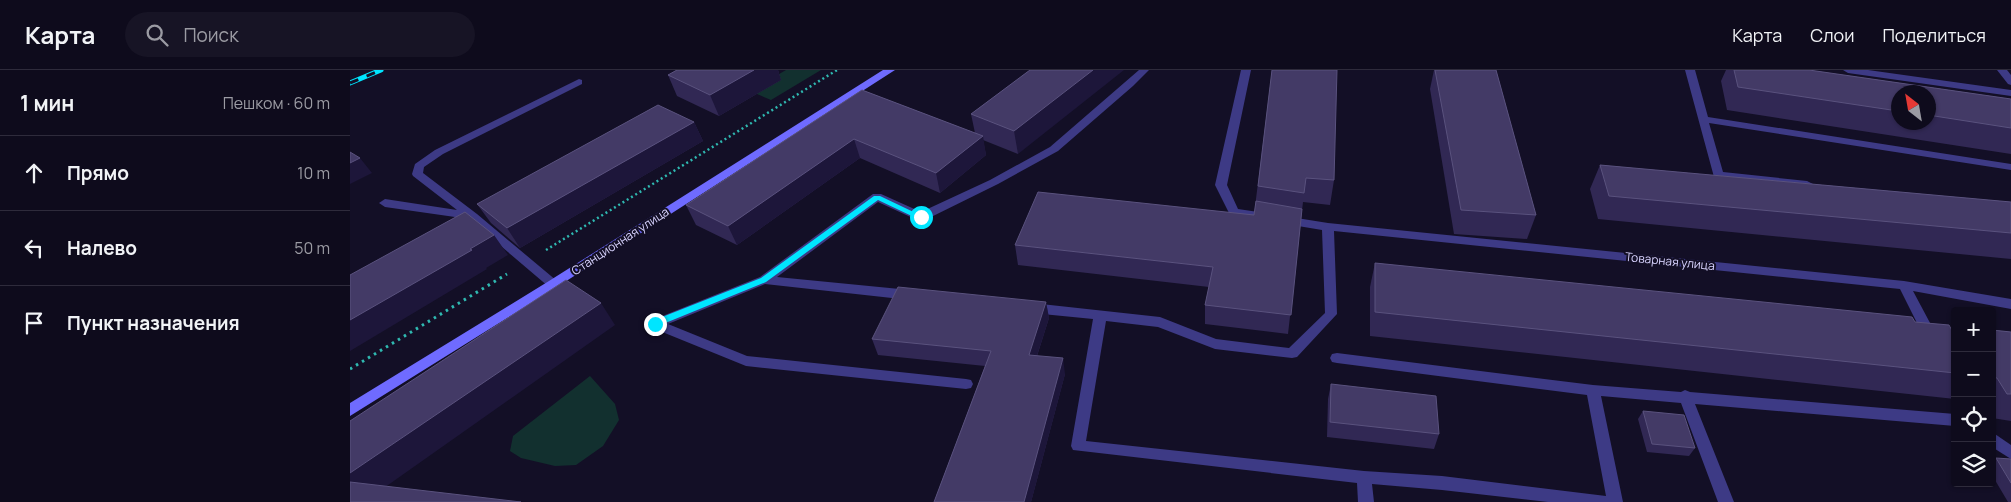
<!DOCTYPE html>
<html lang="ru">
<head>
<meta charset="utf-8">
<style>
	body { margin:0; font-family:Manrope,sans-serif; background:#171425; color:#f1f3f6 }
	.controls { position:absolute; right:15px; bottom:15px; display:grid; overflow:hidden; border-radius:5px; box-shadow:0 1px 4px #0004 }
	.controls button { width:45px; height:45px; display:grid; place-items:center; padding:0; border:0; border-bottom:1px solid #2e2b3b; background:#0e0b1c; color:#f1f3f6; font:25px sans-serif }
	.compass { position:absolute; left:1541px; top:15px; width:45px; height:45px; border-radius:50%; background:#0e0b1c; box-shadow:0 1px 4px #0004; rotate:329deg }
	.stop { position:absolute; width:15px; height:15px; margin:-11px; border:4px solid #00e5ff; border-radius:50%; background:#fff }
	.stop.end { background:#00e5ff; border-color:#fff; box-shadow:0 1px 5px #0008 }
	.list { margin:0; padding:0; list-style:none }
	h2 { display:flex; justify-content:space-between; align-items:center; height:65px; margin:0; padding:0 20px; font-size:21px }
	h2 small { font-size:16px; font-weight:400; color:#9b9ba3 }
	.list li { display:grid; grid-template-columns:32px 1fr auto; gap:15px; align-items:center; box-sizing:border-box; height:75px; padding:0 20px; border-top:1px solid #2e2b3b }
	.list b { display:block; font-size:19px; white-space:nowrap }
	.list em { font-size:16px; font-style:normal; color:#9b9ba3 }
	.icon { flex:none; width:28px; height:28px; fill:none; stroke:currentColor; stroke-width:2; stroke-linecap:round; stroke-linejoin:round }
	.map { position:relative; flex:none; width:1661px; height:432px; overflow:hidden }
	header { display:flex; align-items:center; gap:30px; box-sizing:border-box; height:70px; padding:0 25px; background:#0e0b1c; border-bottom:1px solid #2e2b3b }
	header strong { font-size:24px }
	nav { display:flex; gap:28px; margin-inline-start:auto; font-size:18px }
	.search { width:350px; height:45px; background:#171425; display:flex; align-items:center; gap:12px; box-sizing:border-box; padding:0 18px; border-radius:28px; color:#9b9ba3; font-size:19px }
	main { display:flex }
	aside { flex:1; background:#0e0b1c }
	.map>svg:first-child { display:block }
</style>
</head>
<body>
<header>
<strong>Карта</strong>
<div class="search"><svg class="icon" aria-label="search" viewBox="0 0 24 24"><circle cx="10" cy="10" r="6"/><path d="M15 15l6 6"/></svg>Поиск</div>
<nav><a>Карта</a><a>Слои</a><a>Поделиться</a></nav>
</header>
<main>
<aside>
<h2>1 мин<small>Пешком · 60 m</small></h2>
<ul class="list">
<li><svg class="icon" aria-label="ahead" viewBox="0 0 24 24"><path d="M12 20V5M6 11l6-6 6 6"/></svg><div><b>Прямо</b></div><em>10 m</em></li>
<li><svg class="icon" aria-label="left" viewBox="0 0 24 24"><path d="M17 20v-9H6M10 6l-5 5 5 5"/></svg><div><b>Налево</b></div><em>50 m</em></li>
<li><svg class="icon" aria-label="arrive" viewBox="0 0 24 24"><path d="M6 21V4h12l-3 4 3 4H6"/></svg><div><b>Пункт назначения</b></div></li>
</ul>
</aside>
<div class="map">
<svg width="1661" height="432" viewBox="0 0 1661 432">
	<rect width="100%" height="100%" fill="#130f26"/>
	<g fill="#12302f">
		<polygon points="436,0 471,0 421,30 400,21"/>
		<polygon points="240,306 265,334 269,350 253,376 226,395 205,396 171,388 160,381 163,366"/>
	</g>
	<g fill="none" stroke-linecap="round" stroke-linejoin="round">
		<polyline stroke="#2fb8b0" stroke-width="2.5" stroke-dasharray="2 3" stroke-linecap="butt" points="196,180 487,0"/>
		<polyline stroke="#2fb8b0" stroke-width="3" stroke-dasharray="2.5 4.5" stroke-linecap="butt" points="0,299 157,204"/>
		<g fill="#3d3a85" fill-rule="evenodd">
			<polygon points="789,0 799,0 783,16 708,81 648,114 575,150 567,150 528,132 427,207 560,220 564,222 566,225 564,228 560,230 415,214 318,254 397,286 616,309 621,310 623,314 621,318 616,319 396,296 300,257 298,254 300,251 410,207 523,124 531,124 571,142 640,110 700,77"/>
			<polygon points="891,0 901,0 877,115 888,139 915,143 917,146 911,150 880,145 865,115"/>
			<polygon points="1335,0 1345,0 1358,47 1661,94 1661,100 1359,53 1373,102 1457,111 1463,114 1457,117 1364,107"/>
			<polygon points="1493,0 1518,0 1661,20 1661,26 1498,3"/>
			<polygon points="1647,0 1657,0 1661,5 1661,15 1658,14"/>
			<polygon points="229,9 232,10 232,14 93,84 74,97 73,103 127,144 207,211 209,214 207,217 199,217 119,149 35,137 29,133 35,129 107,140 63,106 62,104 65,94 85,80"/>
			<polygon points="934,146 978,153 1554,211 1661,229 1661,239 1563,221 1587,266 1585,269 1575,269 1550,219 984,161 987,244 947,287 942,288 865,279 808,257 756,251 736,371 1014,401 1092,406 1256,426 1237,325 987,293 982,292 980,288 982,284 987,283 1243,315 1331,322 1335,320 1340,322 1605,344 1605,356 1345,334 1384,432 1368,432 1331,333 1251,326 1273,432 1198,432 1092,420 1022,414 1024,432 1008,432 1007,413 723,380 721,376 743,249 682,243 677,241 676,238 677,235 682,233 810,247 866,269 939,278 975,243 972,160 930,153 928,150"/>
			<polygon points="1642,362 1661,375 1661,389 1642,377"/>
		</g>
		<polygon fill="#6f6bff" fill-rule="evenodd" points="533,0 545,0 207,217 0,346 0,333 199,211"/>
		<g stroke="#00e5ff" stroke-width="5">
			<polyline id="rail" points="0,13 31,0"/>
		</g>
		<use href="#rail" stroke="#130f26" stroke-width="3" stroke-dasharray="9" stroke-linecap="butt"/>
	</g>
	<g fill="#312854" fill-rule="evenodd">
		<polygon points="327,0 428,0 431,10 369,46 327,26 318,5"/>
		<polygon points="680,0 668,84 633,70 636,85 590,123 510,88 387,175 346,155 336,135 512,20 625,63 621,44"/>
		<polygon points="922,0 984,110 980,135 953,132 938,264 855,254 855,235 859,217 668,195 665,175 904,145"/>
		<polygon points="1084,0 1146,0 1186,145 1177,169 1104,164 1080,19"/>
		<path d="M1376,0H1459L1661,29V84L1377,40L1371,11ZM1548,22H1578V52H1548Z"/>
		<polygon points="344,52 353,71 170,178 141,153 127,134"/>
		<polygon points="1250,95 1661,132 1661,189 1248,149 1240,119"/>
		<polygon points="1025,193 1565,252 1605,303 1605,329 1020,266 1020,217"/>
		<polygon points="696,232 699,248 687,286 715,304 681,432 584,432 635,296 528,285 522,269"/>
		<polygon points="1642,260 1661,262 1661,351 1642,348"/>
		<polygon points="981,314 1089,364 1084,379 977,367 978,329"/>
		<polygon points="1293,341 1345,378 1339,386 1297,382 1288,349"/>
		<polygon points="1646,388 1661,389 1661,432 1658,432 1642,405 1642,391"/>
	</g>
	<g fill="#1d163a">
		<polygon points="404,0 428,0 431,10 369,46 360,25"/>
		<polygon points="743,0 774,0 668,84 664,61"/>
		<polygon points="344,52 353,71 170,178 157,158"/>
		<polygon points="633,66 636,85 590,123 586,103"/>
		<polygon points="504,69 510,88 387,175 378,156"/>
		<polygon points="10,88 22,103 0,114 0,93"/>
		<polygon points="144,165 158,185 136,198 137,199 0,281 0,250"/>
		<polygon points="696,232 699,248 682,301 679,285"/>
		<polygon points="251,233 265,255 14,432 0,420 0,403"/>
		<polygon points="713,288 715,304 681,432 674,432"/>
	</g>
	<g fill="#433a66" stroke="#5a527e">
		<polygon points="327,0 404,0 360,25 318,5"/>
		<polygon points="680,0 743,0 664,61 621,44"/>
		<polygon points="922,0 987,0 984,110 956,108 954,123 908,116"/>
		<polygon points="1085,0 1146,0 1186,145 1111,140"/>
		<polygon points="1384,0 1459,0 1661,29 1661,58 1578,45 1578,22 1548,22 1548,41 1388,17"/>
		<polygon points="512,20 633,66 586,103 504,69 378,156 336,135"/>
		<polygon points="308,35 344,52 157,158 127,134"/>
		<polygon points="0,82 10,88 0,93"/>
		<polygon points="1250,95 1661,132 1661,163 1259,126"/>
		<polygon points="688,122 904,145 906,131 952,139 941,245 855,235 863,197 665,175"/>
		<polygon points="115,142 144,165 120,179 122,180 0,250 0,205"/>
		<polygon points="1025,193 1562,247 1565,252 1599,255 1605,266 1605,303 1025,242"/>
		<polygon points="216,210 251,233 0,403 0,351"/>
		<polygon points="548,217 696,232 679,285 713,288 674,432 584,432 641,281 522,269"/>
		<polygon points="1642,260 1661,262 1661,324 1657,324 1647,308 1642,307"/>
		<polygon points="981,314 1086,326 1089,364 980,352"/>
		<polygon points="1293,341 1334,345 1345,378 1302,374"/>
		<polygon points="1646,388 1661,389 1661,413"/>
		<polygon points="0,412 171,432 0,432"/>
	</g>
	<polygon fill="#00e5ff" points="524,126 530,126 574,147 568,149 528,130 416,212 308,256 302,256 302,251 411,208"/>
	<g text-anchor="middle" dominant-baseline="central" stroke-width="4" stroke-linejoin="round" paint-order="stroke">
		<g font-size="12" fill="#d9d4ff" stroke="#130f26">
			<text transform="translate(270 171) rotate(-33)">Станционная улица</text>
			<text transform="translate(1320 191) rotate(6)">Товарная улица</text>
		</g>
	</g>
</svg>
<div class="controls">
<button>+</button>
<button>−</button>
<button><svg class="icon" aria-label="locate" viewBox="0 0 24 24"><circle cx="12" cy="12" r="6"/><path d="M12 2v4M12 18v4M2 12h4M18 12h4"/></svg></button>
<button><svg class="icon" aria-label="layers" viewBox="0 0 24 24"><path d="M12 4l9 5-9 5-9-5zM3 14l9 5 9-5"/></svg></button>
</div>
<svg class="compass" viewBox="-18 -18 36 36"><path d="M0-13l5 13h-10z" fill="#e53935"/><path d="M0 13l5-13h-10z" fill="#9b9ba3"/></svg>
<div class="stop" style="left:571px;top:147px"></div>
<div class="stop end" style="left:305px;top:254px"></div>
</div>
</main>
</body>
</html>
